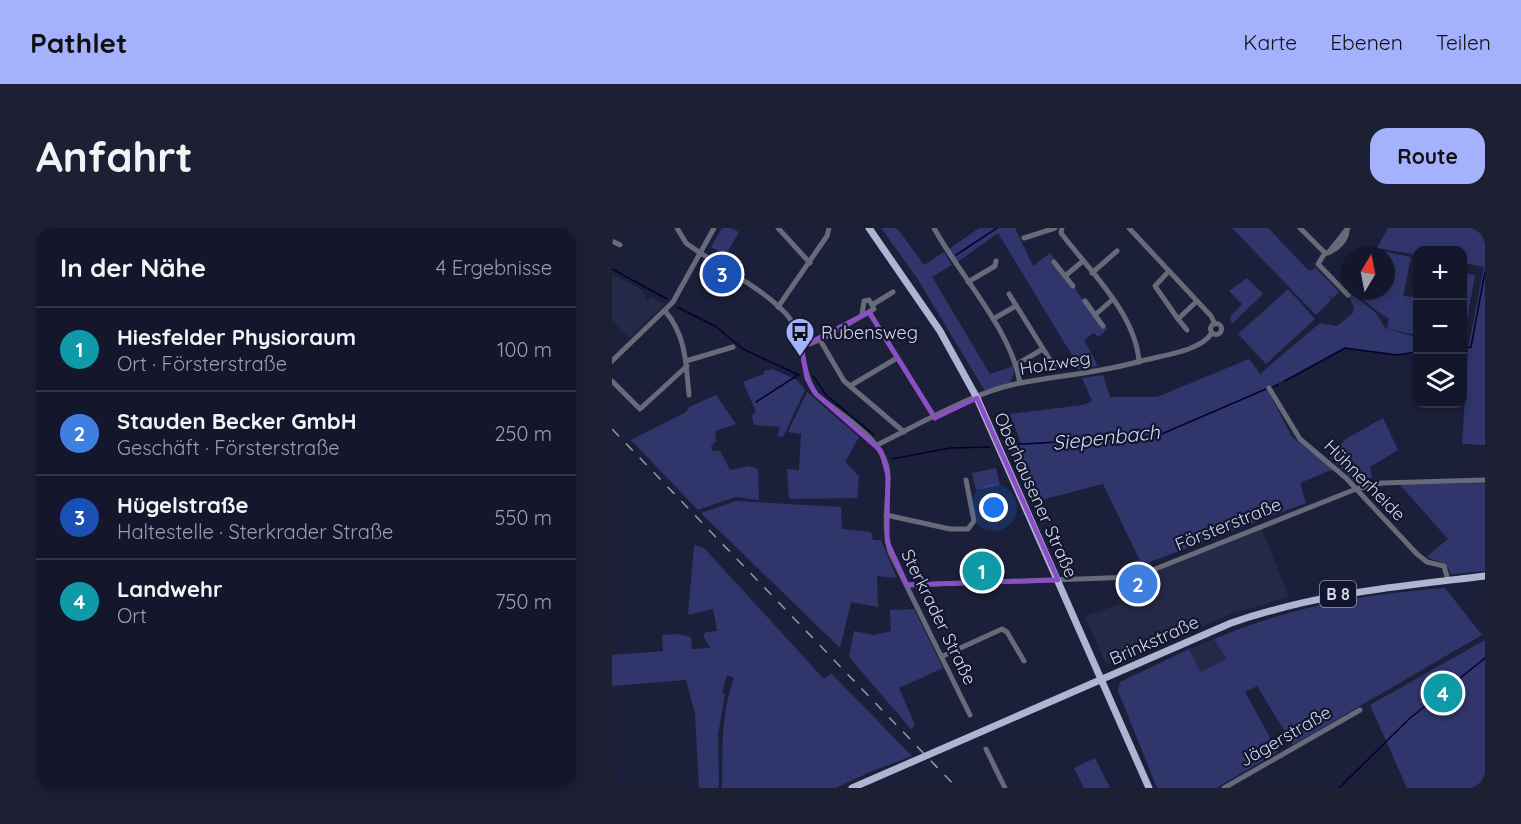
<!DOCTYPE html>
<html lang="de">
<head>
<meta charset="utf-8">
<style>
	body { margin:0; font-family:Quicksand,sans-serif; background:#1d2033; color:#f1f3f6 }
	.controls { position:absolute; right:18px; top:18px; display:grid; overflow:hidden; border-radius:12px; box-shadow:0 3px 9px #0003 }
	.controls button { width:54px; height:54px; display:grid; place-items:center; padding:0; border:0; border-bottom:2px solid #333647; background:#14172b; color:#f1f3f6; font:30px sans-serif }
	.compass { position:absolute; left:729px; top:18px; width:54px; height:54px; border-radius:50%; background:#14172b; box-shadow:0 3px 9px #0003; rotate:10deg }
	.you { position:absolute; left:382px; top:280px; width:21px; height:21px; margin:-15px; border:4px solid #fff; border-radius:50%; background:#1a73e8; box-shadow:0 0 0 9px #1a73e833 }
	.badge { display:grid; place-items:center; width:39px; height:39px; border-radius:50%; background:#a4b1fc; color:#fff; font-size:20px; font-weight:700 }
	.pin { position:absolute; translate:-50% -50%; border:3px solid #fff; box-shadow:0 2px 6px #0006 }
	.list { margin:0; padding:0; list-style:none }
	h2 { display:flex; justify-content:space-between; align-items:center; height:78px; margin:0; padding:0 24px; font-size:26px }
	h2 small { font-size:20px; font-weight:400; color:#9d9fa9 }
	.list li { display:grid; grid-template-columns:39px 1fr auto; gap:18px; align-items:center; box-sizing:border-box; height:84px; padding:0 24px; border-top:2px solid #333647 }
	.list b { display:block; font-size:22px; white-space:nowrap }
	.list p { margin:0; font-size:20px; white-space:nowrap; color:#9d9fa9 }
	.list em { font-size:20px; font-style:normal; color:#9d9fa9 }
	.icon { flex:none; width:33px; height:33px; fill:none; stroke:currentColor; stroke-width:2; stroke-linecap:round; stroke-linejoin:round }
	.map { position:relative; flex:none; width:873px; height:560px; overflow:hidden; border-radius:18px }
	header { display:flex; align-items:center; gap:36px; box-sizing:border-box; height:84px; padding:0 30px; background:#a4b1fc; color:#111 }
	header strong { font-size:28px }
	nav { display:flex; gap:33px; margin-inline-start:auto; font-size:21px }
	.intro { display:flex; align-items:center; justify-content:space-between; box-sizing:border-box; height:144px; padding:0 36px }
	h1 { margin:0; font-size:42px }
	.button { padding:15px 27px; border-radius:18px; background:#a4b1fc; color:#111; font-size:21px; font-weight:700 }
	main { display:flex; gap:36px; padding:0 36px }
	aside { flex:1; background:#14172b; border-radius:18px; box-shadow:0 3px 9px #0003 }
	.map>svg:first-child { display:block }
</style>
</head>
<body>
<header>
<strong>Pathlet</strong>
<nav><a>Karte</a><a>Ebenen</a><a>Teilen</a></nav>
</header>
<div class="intro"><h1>Anfahrt</h1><a class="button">Route</a></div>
<main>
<aside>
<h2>In der Nähe<small>4 Ergebnisse</small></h2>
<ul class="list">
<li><span class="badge" style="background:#0f9aa8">1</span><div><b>Hiesfelder Physioraum</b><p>Ort · Försterstraße</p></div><em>100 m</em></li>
<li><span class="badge" style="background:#3f7fe0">2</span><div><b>Stauden Becker GmbH</b><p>Geschäft · Försterstraße</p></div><em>250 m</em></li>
<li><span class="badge" style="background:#1a4fb4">3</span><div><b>Hügelstraße</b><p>Haltestelle · Sterkrader Straße</p></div><em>550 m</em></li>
<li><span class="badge" style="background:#0f9aa8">4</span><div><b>Landwehr</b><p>Ort</p></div><em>750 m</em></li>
</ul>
</aside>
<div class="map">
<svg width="873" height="560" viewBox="0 0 873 560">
	<rect width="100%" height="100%" fill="#1b1f39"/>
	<g fill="#252948">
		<polygon points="0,46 29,61 35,72 39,69 52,77 17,110 0,92"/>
		<polygon points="650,301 677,369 619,386 507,434 496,436 492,432 473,388 507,377 508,353 519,353"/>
		<polygon points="602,411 614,431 587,444 577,421"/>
	</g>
	<g fill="#30366c">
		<polygon points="110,0 119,0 127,4 114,27 99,19"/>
		<polygon points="269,0 285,0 312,37 332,24 340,37 320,49 378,146 401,138 402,146 398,154 373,163 305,50"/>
		<polygon points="367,0 403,0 421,38 438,25 490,99 492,97 496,101 486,109 482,105 472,112 486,138 467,142 458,124 386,5 344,35 336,22"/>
		<polygon points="620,0 656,0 697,43 704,40 727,64 721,70 713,66 720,71 704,87"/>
		<polygon points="776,0 873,0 873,217 850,216 856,121 872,39 851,35 850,22 806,22 805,27 765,20"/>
		<path d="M764,22L799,29L791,68L800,69L805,38V107L775,101L777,90C767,87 755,73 743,66V63H774V27H762Z"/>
		<polygon points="850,45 863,47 851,114 850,114"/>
		<polygon points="635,50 651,66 620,96 618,89 630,76 617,63"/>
		<polygon points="676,61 703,91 654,136 626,106"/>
		<polygon points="738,65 763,84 774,101 805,109 805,122 802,126 785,127 733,120 655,161 680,209 722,241 688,255 694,275 530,337 491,256 425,273 399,220 409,216 398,186 471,177 480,173 470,150 491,147 498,169 545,169 637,131 650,148 649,145 708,95 725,98 741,85 742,79 736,67"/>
		<polygon points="161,141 185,152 193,162 171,209 165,208 168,199 142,197 140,187 144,184 131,154 152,146 152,143"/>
		<polygon points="195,164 247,209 233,234 247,248 245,270 177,271 175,241 187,242 189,206 176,204"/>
		<polygon points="104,167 124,196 103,203 104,213 99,218 101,223 108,223 118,242 137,238 146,241 147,272 123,269 86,282 19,212 74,184 77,179"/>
		<polygon points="771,190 786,222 758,239 760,249 746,258 716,227 737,209"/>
		<polygon points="384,240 388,257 364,262 360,245"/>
		<polygon points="873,255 873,343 839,346 834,336 814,329 836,311 788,257"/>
		<polygon points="124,273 229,279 230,301 259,304 261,312 269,312 285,350 265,348 266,379 239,374 228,420 89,285"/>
		<path d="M82,317L92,320L212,451L219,445L300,528L260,543L224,560H110C111,520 108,489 122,450L115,447L110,464L113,466L106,507L107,557L106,560H87L83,486L74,452L0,458V427L51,423L50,407L66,406L79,409L80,421L98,420L91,408L94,404L105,403L101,381L76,387Z"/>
		<path d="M833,360L870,407L681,517L645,458L633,464L666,524L604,560H545L506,463L508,454L577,421L588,444L614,431L602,411C681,378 748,367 833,360Z"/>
		<polygon points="302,381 331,440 287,460 303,497 299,501 237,429 242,403 262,407 279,403 278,382"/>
		<polygon points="873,412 873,560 795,560 758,477"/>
		<polygon points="483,530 498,560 472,560 462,540"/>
	</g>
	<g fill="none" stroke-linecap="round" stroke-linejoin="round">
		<g stroke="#05002d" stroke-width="1.5">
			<polyline points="344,27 385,0"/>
			<polyline points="0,41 55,71"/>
			<polyline points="65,79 103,98 131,121 187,147"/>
			<polyline points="850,121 859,119 873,44"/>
			<polyline points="201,148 214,167 262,207"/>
			<polyline points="673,153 733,120 785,127 806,124"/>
			<polyline points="661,159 666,157"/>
			<polyline points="144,174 186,147"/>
			<polyline points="396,217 545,208 654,161"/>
			<polyline points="280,231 338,220 378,219"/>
			<polyline points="727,560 797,491 873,430"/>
		</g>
		<g stroke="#676a78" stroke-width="5">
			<path d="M65,0L74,15C103,37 159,64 179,92C194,114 188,144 204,166C230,189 277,212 276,250C276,275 271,299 278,324L358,487"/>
			<polyline points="166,0 198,35"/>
			<path d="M322,0C348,48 399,101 408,155"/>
			<path d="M450,0L449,5C477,42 524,86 527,134"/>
			<polyline points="517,0 599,88 603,96"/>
			<polyline points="688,0 713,25"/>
			<polyline points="412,10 443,0"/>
			<polyline points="0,13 8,17"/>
			<path d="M718,24C726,20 735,12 735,2"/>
			<polyline points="442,34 453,48 471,33"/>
			<polyline points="557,43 543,58 566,91 585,73"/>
			<polyline points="480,45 505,23"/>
			<polyline points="453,48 461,58"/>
			<polyline points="356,54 383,38 384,33"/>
			<polyline points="397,66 443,140"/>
			<polyline points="736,67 706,36 713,25 716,25 736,0"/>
			<polyline points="473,73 483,87 500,72"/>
			<polyline points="166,79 215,8 217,0"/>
			<path d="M53,83C74,107 74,136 77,167"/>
			<polyline points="257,84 323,190"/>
			<polyline points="250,86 252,73 257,72 260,77"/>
			<polyline points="483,87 491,98"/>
			<polyline points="381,91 404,78"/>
			<polyline points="566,91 575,102"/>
			<circle cx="604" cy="101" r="5.5"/>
			<polyline points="208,112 232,153 292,204"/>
			<polyline points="189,119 208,112 262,81 260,77 281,64"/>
			<polyline points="0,133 61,74 102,0"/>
			<polyline points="74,133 121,119"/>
			<polyline points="405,136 431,121"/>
			<polyline points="0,153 28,181 75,138"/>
			<polyline points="238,158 285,130"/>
			<polyline points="657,160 688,211 734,250 805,326 815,334 832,338 836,352"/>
			<path d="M265,217C304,198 366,162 408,155C449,147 488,145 529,133C551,127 587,124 600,105"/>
			<polyline points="274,287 338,301 356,301 362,293 354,252"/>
			<polyline points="295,357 523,349 744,261 770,255 873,252"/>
			<polyline points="331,428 390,401 395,404 412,433"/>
			<polyline points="374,521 393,560"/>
			<polyline points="612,560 748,482"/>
		</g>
		<g stroke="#aeb4d1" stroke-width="7">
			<polyline points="257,0 328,103 365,170 537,560"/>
			<path d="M240,560L619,395C707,365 782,359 873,348"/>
		</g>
		<polyline stroke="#9497ac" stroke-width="1.5" stroke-dasharray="10 10" stroke-linecap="butt" points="0,201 345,560"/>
	</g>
	<path fill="none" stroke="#8d4ec7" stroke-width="4.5" stroke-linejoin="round" d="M257,84L323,190L365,170L446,352L295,357L275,313L276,248L269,223L204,166L195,151L189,119Z"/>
	<defs>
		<g id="bus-pin" transform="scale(1.5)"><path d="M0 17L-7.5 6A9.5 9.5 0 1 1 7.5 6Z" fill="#a4b1fc" stroke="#12152e"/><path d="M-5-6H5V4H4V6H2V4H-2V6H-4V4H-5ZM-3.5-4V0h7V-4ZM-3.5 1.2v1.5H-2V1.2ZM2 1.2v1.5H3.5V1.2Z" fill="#111"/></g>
	</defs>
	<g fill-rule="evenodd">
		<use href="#bus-pin" x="188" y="104"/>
	</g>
	<g text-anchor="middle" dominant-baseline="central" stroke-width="4.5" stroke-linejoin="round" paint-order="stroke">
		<rect fill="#12152e" stroke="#999cb0" stroke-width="1.5" x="708" y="353" width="36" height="26" rx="4.5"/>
		<g font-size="16" font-weight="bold" fill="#d3d6e8">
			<text x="726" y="366">B 8</text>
		</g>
		<g font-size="18" fill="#d3d6e8" stroke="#12152e" text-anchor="start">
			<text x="209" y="104">Rubensweg</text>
		</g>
		<g font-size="18" fill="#d3d6e8" stroke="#12152e">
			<text transform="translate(443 135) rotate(-9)">Holzweg</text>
			<text transform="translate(753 252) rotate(45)">Hühnerheide</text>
			<text transform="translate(424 267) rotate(66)">Oberhausener Straße</text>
			<text transform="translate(616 296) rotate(-22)">Försterstraße</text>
			<text transform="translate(327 389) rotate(64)">Sterkrader Straße</text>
			<text transform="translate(542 412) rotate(-24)">Brinkstraße</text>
			<text transform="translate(673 508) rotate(-30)">Jägerstraße</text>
		</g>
		<g font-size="20" font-style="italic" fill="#d3dafe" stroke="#12152e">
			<text transform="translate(494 209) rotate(-6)">Siepenbach</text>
		</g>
	</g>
</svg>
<div class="controls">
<button>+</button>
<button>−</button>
<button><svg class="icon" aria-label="layers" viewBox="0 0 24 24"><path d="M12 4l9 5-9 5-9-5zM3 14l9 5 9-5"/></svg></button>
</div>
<svg class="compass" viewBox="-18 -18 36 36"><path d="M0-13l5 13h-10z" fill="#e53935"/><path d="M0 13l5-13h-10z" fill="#9d9fa9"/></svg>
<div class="you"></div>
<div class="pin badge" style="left:370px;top:343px;background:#0f9aa8">1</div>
<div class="pin badge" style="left:526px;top:356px;background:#3f7fe0">2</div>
<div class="pin badge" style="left:110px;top:46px;background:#1a4fb4">3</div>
<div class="pin badge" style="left:831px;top:465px;background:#0f9aa8">4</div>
</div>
</main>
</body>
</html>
